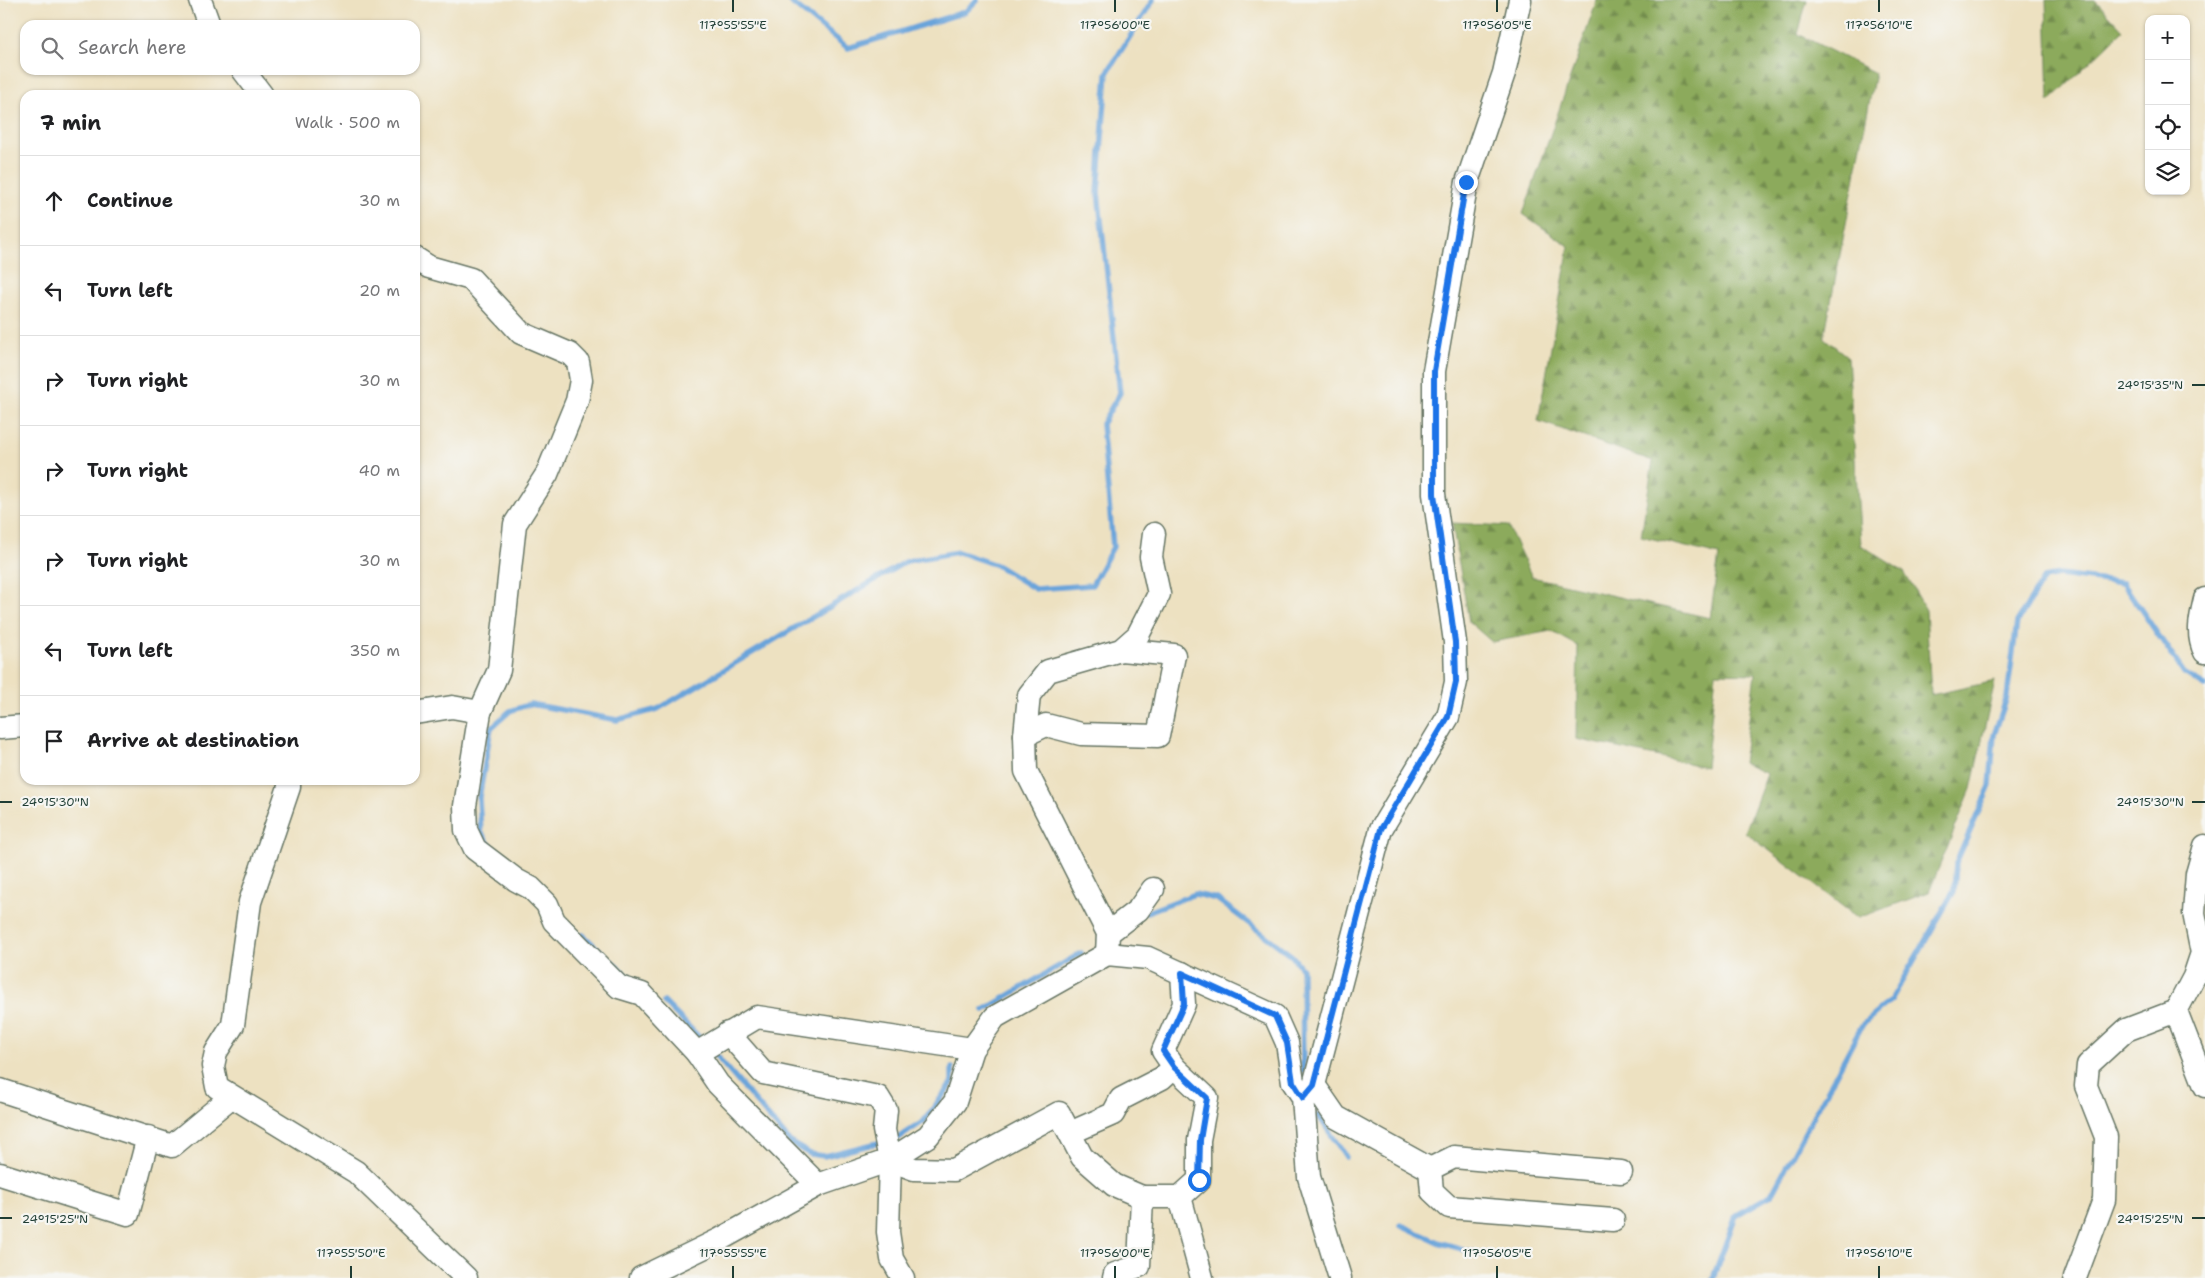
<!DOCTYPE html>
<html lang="en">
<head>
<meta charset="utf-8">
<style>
	body { margin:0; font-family:"Shantell Sans",sans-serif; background:#f6f6f6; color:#202124 }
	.controls { position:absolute; right:15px; top:15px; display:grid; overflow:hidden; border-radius:10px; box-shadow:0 1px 4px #0004 }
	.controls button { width:45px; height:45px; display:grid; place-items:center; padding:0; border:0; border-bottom:1px solid #e0e0e0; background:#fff; color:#202124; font:25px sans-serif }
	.stop { position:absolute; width:15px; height:15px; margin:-11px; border:4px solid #1a73e8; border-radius:50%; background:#fff }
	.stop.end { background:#1a73e8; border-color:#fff; box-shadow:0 1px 5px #0008 }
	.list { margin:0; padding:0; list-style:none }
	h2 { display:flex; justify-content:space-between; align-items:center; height:65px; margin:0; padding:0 20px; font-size:21px }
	h2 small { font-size:16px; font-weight:400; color:#757577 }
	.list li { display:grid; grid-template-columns:32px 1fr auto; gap:15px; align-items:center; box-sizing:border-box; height:90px; padding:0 20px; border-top:1px solid #e0e0e0 }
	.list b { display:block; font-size:19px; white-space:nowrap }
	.list em { font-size:16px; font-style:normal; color:#757577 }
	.icon { flex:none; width:28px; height:28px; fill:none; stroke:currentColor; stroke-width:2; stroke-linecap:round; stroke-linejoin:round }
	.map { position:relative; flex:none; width:2205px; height:1278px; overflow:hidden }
	.search { position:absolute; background:#fff; box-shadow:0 1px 4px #0004; left:20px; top:20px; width:400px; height:55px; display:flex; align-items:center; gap:12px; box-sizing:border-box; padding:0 18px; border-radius:15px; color:#757577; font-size:19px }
	.panel { position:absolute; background:#fff; box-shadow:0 1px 4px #0004; left:20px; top:90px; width:400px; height:695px; border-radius:15px }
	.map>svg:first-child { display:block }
</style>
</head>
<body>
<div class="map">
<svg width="2205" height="1278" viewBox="0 0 2205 1278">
	<defs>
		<pattern id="forest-firs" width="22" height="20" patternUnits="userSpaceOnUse" patternTransform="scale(1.25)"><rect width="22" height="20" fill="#8caa5c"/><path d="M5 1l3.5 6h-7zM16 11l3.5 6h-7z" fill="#728c4d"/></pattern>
	</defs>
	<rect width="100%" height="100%" fill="#f6f6f2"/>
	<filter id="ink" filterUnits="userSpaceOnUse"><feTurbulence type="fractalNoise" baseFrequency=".02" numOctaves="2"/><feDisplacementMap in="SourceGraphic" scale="10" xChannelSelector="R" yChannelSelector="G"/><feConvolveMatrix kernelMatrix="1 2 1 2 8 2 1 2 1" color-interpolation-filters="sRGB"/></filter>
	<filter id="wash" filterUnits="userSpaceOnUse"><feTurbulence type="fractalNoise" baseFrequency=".0096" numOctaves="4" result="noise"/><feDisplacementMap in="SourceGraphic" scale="20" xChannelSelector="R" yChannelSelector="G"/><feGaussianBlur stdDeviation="1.12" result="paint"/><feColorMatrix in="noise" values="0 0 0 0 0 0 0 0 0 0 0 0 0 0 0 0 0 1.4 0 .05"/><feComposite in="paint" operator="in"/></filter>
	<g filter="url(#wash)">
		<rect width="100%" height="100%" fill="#ede1c1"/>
		<g fill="url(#forest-firs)" stroke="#567448">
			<polygon points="1597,0 1807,0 1798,34 1875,73 1824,338 1848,357 1861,545 1904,572 1926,610 1931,695 1995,681 1971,789 1929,892 1858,918 1745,832 1767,774 1743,763 1755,674 1716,673 1706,767 1576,739 1578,646 1551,631 1492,642 1469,622 1452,523 1508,526 1532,577 1710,618 1719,555 1641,536 1653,461 1538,421 1569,246 1523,214"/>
			<polygon points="2046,0 2095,0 2123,30 2049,102"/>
		</g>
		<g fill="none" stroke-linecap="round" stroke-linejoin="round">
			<g stroke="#6ba4da" stroke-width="5.5">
				<polyline points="788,0 848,48 965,12 977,0"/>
				<polyline points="492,849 481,832 479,798 491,728 510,711 530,704 617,720 658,709 907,561 958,552 996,565 1035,589 1092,585 1113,547 1102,424 1120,393 1098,192 1107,73 1153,0"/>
				<polyline points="1147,912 1195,894 1217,899 1292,956 1302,969 1303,1071"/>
				<polyline points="583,935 625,974 641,984"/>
				<polyline points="664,1002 705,1043"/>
				<polyline points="984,1010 1081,953"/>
				<polyline points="711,1050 791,1143 810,1154 824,1156 882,1142"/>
				<polyline points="1318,1115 1346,1157"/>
				<polyline points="891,1140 900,1137 924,1121 952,1083 952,1068"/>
				<polyline points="1401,1225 1438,1242 1483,1255"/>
				<polyline points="1713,1278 1736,1215 1771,1195 1863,1024 1891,1000 1954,891 1956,863 1990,786 1994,735 2007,697 2017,622 2044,578 2059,575 2123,583 2184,673 2205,686"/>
			</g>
		</g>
	</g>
	<g filter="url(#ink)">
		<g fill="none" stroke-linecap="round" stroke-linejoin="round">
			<g stroke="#677665" stroke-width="25">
				<g id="minor">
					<polyline points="200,0 209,25"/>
					<polyline points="243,70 262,95"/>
					<polyline points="415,258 429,267 471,279 521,333 570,354 578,362 581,380 577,401 547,474 515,524 499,670 480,712 465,806 466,830 475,849 516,880 531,888 547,904 554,921 619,987 642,994 697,1053 718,1084 818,1185"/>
					<path d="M2205,599C2201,616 2196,635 2205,652"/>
					<polyline points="415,713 452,707 480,712"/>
					<polyline points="0,728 25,726"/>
					<polyline points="1025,735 1046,725 1081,734 1158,736 1174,655 1121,650"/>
					<polyline points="289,780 289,787 250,902 233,1025 216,1052 213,1066 217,1087 356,1172 466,1278"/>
					<polyline points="1108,933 1138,910 1153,889"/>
					<polyline points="1107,954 1108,933 1026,771 1025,735 1029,695 1048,671 1121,650 1138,635 1159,594 1151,557 1154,534"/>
					<polyline points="2176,1011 2205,1086"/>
					<polyline points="728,1033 763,1073 878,1097 886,1110 884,1130 890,1160 888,1232 892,1259 903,1278"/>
					<polyline points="697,1053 757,1017 972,1049"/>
					<polyline points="1314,1085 1336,1117 1430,1169"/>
					<polyline points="0,1090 172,1146 231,1097"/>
					<polyline points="1303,1097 1314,1085 1381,829 1448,717 1456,682 1455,642 1434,494 1434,371 1467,182 1504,73 1520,0"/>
					<polyline points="1070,1133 1113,1114 1121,1099 1162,1078 1174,1067"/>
					<polyline points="890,1160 914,1169 954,1170 1059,1113 1082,1157 1114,1185 1142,1197 1180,1197 1199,1180 1199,1140 1207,1098 1174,1067 1163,1051 1184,1004 1182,973"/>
					<polyline points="0,1174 128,1214 148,1137"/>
					<polyline points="1180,1197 1202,1278"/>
					<polyline points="1613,1220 1449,1207 1432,1191 1430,1169 1454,1157 1621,1172"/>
					<polyline points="641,1278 719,1240 818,1185 890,1160 928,1136 955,1102 972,1049 995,1017 1107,954 1148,958 1275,1016 1287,1043 1293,1082 1303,1097 1309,1177 1340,1278"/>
					<polyline points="1114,1278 1115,1274 1139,1266 1142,1197"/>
					<polyline points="2075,1278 2104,1200 2106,1137 2086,1086 2088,1065 2126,1030 2176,1011 2194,977 2202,953 2194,913 2197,874 2205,846"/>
				</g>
			</g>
			<use href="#minor" stroke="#fff" stroke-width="22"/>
		</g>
	</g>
	<g fill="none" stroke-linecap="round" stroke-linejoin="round" filter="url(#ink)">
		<polyline stroke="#1a73e8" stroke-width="6" points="1199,1180 1200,1140 1207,1098 1174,1067 1163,1051 1184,1004 1182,973 1275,1016 1287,1043 1293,1082 1303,1098 1314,1085 1381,829 1448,717 1456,682 1455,642 1434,494 1434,371 1466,182"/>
	</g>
	<path fill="none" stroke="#1f3d34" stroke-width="2" d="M733,0V12M1115,0V12M1497,0V12M1879,0V12M2192,385H2205M0,802H12M2192,802H2205M0,1218H12M2192,1218H2205M351,1266V1278M733,1266V1278M1115,1266V1278M1497,1266V1278M1879,1266V1278"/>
	<g font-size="12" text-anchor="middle" fill="#1f3d34" stroke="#f6f6f2" stroke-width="4.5" stroke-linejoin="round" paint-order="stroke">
		<text x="733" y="29">117°55'55"E</text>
		<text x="1115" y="29">117°56'00"E</text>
		<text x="1497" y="29">117°56'05"E</text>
		<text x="1879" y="29">117°56'10"E</text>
		<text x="2150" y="389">24°15'35"N</text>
		<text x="55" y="806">24°15'30"N</text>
		<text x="2150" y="806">24°15'30"N</text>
		<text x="55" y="1223">24°15'25"N</text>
		<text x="2150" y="1223">24°15'25"N</text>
		<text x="351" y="1257">117°55'50"E</text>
		<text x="733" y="1257">117°55'55"E</text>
		<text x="1115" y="1257">117°56'00"E</text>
		<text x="1497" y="1257">117°56'05"E</text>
		<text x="1879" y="1257">117°56'10"E</text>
	</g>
</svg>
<div class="controls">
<button>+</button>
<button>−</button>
<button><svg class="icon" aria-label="locate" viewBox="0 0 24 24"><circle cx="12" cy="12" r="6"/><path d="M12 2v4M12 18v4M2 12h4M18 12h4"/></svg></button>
<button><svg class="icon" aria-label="layers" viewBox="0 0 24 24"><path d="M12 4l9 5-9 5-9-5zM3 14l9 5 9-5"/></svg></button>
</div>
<div class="stop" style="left:1199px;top:1180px"></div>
<div class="stop end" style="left:1466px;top:182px"></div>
<div class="search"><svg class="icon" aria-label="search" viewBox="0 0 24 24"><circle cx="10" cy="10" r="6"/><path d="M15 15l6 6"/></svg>Search here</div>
<section class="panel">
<h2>7 min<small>Walk · 500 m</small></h2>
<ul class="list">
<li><svg class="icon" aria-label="ahead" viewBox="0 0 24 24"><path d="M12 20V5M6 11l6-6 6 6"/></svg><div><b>Continue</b></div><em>30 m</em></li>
<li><svg class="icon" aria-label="left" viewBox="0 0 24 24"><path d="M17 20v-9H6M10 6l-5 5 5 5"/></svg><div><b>Turn left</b></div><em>20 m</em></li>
<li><svg class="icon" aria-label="right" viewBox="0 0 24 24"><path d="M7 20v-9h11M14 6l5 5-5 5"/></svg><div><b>Turn right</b></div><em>30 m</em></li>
<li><svg class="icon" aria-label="right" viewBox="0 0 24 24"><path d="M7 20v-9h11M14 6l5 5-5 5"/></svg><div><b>Turn right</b></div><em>40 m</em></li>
<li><svg class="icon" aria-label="right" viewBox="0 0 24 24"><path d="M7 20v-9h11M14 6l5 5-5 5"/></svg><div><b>Turn right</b></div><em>30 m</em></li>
<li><svg class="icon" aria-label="left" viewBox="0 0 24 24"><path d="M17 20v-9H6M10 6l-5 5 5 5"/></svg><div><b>Turn left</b></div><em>350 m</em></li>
<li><svg class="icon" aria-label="arrive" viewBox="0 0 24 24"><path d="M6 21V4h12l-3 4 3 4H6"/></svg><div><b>Arrive at destination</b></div></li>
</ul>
</section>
</div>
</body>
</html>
